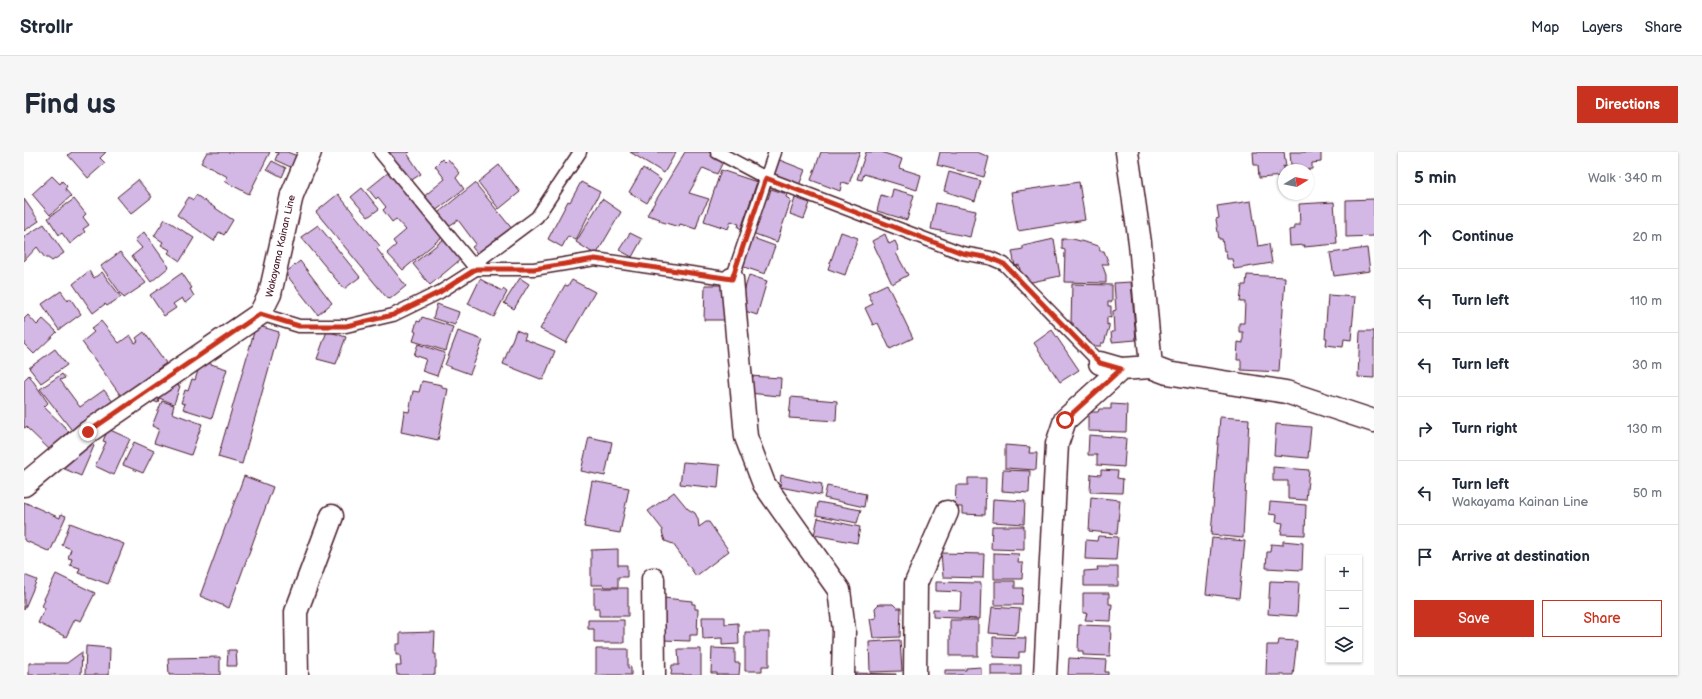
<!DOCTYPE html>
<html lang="en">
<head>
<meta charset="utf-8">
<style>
	body { margin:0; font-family:"Balsamiq Sans",sans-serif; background:#f6f6f7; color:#1f2937 }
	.controls { position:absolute; right:12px; bottom:12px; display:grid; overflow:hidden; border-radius:0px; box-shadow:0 1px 3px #0004 }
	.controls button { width:36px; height:36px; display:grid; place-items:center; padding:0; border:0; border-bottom:1px solid #e0e1e3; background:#fff; color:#1f2937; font:20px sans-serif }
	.compass { position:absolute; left:1254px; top:12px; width:36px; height:36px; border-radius:50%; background:#fff; box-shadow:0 1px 3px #0004; rotate:80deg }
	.stop { position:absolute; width:12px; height:12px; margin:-9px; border:3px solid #c8321e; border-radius:50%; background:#fff }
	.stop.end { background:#c8321e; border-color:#fff; box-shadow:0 1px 4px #0008 }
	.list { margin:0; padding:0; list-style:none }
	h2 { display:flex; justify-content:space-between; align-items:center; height:52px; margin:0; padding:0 16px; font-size:17px }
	h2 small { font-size:13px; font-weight:400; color:#747a83 }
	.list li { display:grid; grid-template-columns:26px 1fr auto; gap:12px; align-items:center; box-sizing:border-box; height:64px; padding:0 16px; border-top:1px solid #e0e1e3 }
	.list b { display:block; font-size:15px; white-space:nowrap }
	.list p { margin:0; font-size:13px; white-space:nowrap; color:#747a83 }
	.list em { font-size:13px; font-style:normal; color:#747a83 }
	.actions { display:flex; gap:8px; padding:12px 16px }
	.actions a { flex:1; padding:9px 0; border:1px solid #c8321e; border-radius:0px; text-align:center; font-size:14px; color:#c8321e }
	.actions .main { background:#c8321e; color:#fff }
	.icon { flex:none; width:22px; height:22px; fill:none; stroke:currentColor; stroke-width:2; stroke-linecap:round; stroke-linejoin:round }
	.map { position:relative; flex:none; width:1350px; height:523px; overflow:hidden; border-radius:0px }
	header { display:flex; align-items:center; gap:24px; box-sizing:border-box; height:56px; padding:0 20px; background:#fff; border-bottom:1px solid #e0e1e3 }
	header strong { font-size:19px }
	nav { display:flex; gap:22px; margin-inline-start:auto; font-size:14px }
	.intro { display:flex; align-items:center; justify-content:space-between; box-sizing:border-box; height:96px; padding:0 24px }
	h1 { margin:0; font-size:28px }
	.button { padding:10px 18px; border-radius:0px; background:#c8321e; color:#fff; font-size:14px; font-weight:700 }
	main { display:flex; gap:24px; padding:0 24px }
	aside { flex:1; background:#fff; border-radius:0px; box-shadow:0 1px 3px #0004 }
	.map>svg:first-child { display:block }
</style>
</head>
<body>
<header>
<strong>Strollr</strong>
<nav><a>Map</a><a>Layers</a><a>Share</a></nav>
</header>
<div class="intro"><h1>Find us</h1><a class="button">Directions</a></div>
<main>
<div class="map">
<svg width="1350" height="523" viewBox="0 0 1350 523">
	<rect width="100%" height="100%" fill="#fff"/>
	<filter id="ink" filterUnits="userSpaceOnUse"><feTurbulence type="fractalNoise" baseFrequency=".025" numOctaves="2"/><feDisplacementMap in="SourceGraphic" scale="8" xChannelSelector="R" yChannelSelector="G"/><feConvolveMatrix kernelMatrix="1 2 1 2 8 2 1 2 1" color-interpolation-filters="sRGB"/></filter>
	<g filter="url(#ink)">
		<g fill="#d3b8e5" stroke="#4a1f2b">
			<polygon points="48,0 82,0 76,6 81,11 64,26 44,3"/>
			<polygon points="183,0 246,0 225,42 200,29 204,25 177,11"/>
			<polygon points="251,0 263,0 276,5 271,17 251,8 254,1"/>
			<polygon points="360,0 386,0 383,1 397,22 383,31"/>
			<polygon points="606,0 652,0 640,21"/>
			<polygon points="661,0 685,0 700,8 693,22 679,16 665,41 685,47 676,63 672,77 656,72 655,75 635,69 636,67 623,63"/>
			<polygon points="797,0 836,0 825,32 818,30 816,39 787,28"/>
			<polygon points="842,0 857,0 878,7 875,16 897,23 893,38 840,22 838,28 833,27"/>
			<polygon points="916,0 953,0 965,5 960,25 913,13"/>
			<polygon points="1229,0 1260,0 1262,15 1259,14 1260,24 1235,26 1234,13 1230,13"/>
			<polygon points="1266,0 1297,0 1297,10 1288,11 1288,17 1275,18 1274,13 1267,13"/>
			<polygon points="418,7 421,10 424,7 436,21 432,26 440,37 410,60 398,46 421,27 411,14"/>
			<polygon points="753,7 781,18 774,36 747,26"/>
			<polygon points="248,9 262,16 258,25 243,17"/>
			<polygon points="475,13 496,40 475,57 454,30"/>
			<polygon points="619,16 637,28 623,51 605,40"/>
			<polygon points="697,18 733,30 717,77 714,75 715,72 707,69 704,77 680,69"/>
			<polygon points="365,20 418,85 379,118 363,101 372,93 369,89 382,78 372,67 368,70 359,58 362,55 354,45 352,47 344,37"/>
			<polygon points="925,20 957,29 951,49 920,39"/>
			<polygon points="28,24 36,32 38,29 43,34 41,37 47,44 26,63 8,42"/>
			<polygon points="114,28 128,45 107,62 93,45"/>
			<polygon points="557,30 576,40 552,88 544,84 538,95 524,87 544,49 546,50"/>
			<polygon points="1055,30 1061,68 994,79 987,40"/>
			<polygon points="451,31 489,78 455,104 448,95 452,92 434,68 420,77 410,64"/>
			<polygon points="338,36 355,57 344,65 327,45"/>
			<polygon points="747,37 763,42 762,45 767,48 753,90 728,81 740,45 744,47"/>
			<polygon points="869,37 890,43 883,68 853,59 857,43 867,46"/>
			<polygon points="314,42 356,94 353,97 382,134 366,147 363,146 292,60"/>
			<polygon points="172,43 209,68 200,83 195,80 190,89 153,63 165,45 169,48"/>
			<polygon points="771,46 786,51 780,67 766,62"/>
			<polygon points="0,47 15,69 0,79"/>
			<polygon points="50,47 62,62 59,65 65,73 59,77 61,80 46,92 38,81 35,83 24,66"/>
			<polygon points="578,47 597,60 572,103 552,90"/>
			<polygon points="1350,47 1350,84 1322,85 1322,48"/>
			<polygon points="1227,49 1234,94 1245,92 1248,111 1210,117 1208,107 1203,107 1202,99 1200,99 1198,87 1195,87 1192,67 1195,66 1193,54"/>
			<polygon points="1310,50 1313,92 1280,95 1281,93 1266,94 1265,78 1271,77 1270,73 1276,73 1275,52"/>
			<polygon points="912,51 952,59 946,85 907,77"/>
			<polygon points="141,67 170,86 156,109 144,101 146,98 137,93 139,90 130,84"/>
			<polygon points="20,72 40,101 28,109 24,106 21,106 13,95 0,109 0,85"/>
			<polygon points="294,73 336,125 320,137 277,85"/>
			<polygon points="120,80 145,115 127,130 108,104 118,96 111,88"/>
			<polygon points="817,80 834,86 821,123 804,117"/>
			<polygon points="606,81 618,87 608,105 595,98"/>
			<polygon points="861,82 865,92 871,89 875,98 872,101 884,123 868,132 848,89"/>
			<polygon points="726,85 751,94 741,122 717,114"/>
			<polygon points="420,87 437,107 406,133 389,112"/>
			<polygon points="1030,87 1036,124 1003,131 1002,123 997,124 995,113 991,114 988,99 999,97 999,94"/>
			<polygon points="1038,87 1049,87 1075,94 1076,99 1080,99 1085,112 1078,112 1082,123 1082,131 1040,130 1041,98 1038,97"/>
			<polygon points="1343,96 1346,119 1310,124 1306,101"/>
			<polygon points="96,100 122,131 100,146 77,114"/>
			<polygon points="276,109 308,151 294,163 261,121"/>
			<polygon points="65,119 70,126 78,120 97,145 83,154 81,152 69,161 49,132"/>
			<polygon points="158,121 168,136 166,137 170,144 161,151 158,146 149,152 152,156 140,164 126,143"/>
			<polygon points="725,123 743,129 733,163 715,157"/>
			<polygon points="1223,123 1261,125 1255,220 1217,218 1217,208 1213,208 1214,190 1219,191 1219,180 1215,180 1215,171 1220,171 1221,150 1216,150 1218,133 1222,133"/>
			<polygon points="496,126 505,132 490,157 480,151"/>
			<polygon points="456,127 478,139 479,137 483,140 470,165 444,152"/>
			<polygon points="548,128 571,140 542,191 516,177 541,133 544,134"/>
			<polygon points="1107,130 1112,188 1088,190 1087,180 1090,180 1089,159 1092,158 1090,131"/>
			<polygon points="863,132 889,186 866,197 854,171 849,173 841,156 849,152 844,141"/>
			<polygon points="1048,132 1088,133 1088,150 1084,150 1084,154 1087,154 1087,166 1083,165 1083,173 1085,172 1085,175 1080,191 1077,191 1077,194 1062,194 1063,188 1055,187 1055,180 1050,180 1049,171 1047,171"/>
			<polygon points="681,133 703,133 703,168 680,168"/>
			<polygon points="37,139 44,149 46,146 57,162 35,178 18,152"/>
			<polygon points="1304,143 1331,145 1327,188 1320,187 1319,195 1302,193 1303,186 1301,186"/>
			<polygon points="413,152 435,160 431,173 409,166"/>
			<polygon points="4,163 13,173 19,167 33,180 10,202 0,192 0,167"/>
			<polygon points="398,165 429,175 422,199 389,189 392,180 390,179 393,169 396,170"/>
			<polygon points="77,169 95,191 106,183 111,191 114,189 112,186 120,180 142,211 97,244 58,190 70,180 67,177"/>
			<polygon points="232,173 255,180 218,312 194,305"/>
			<polygon points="492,178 502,182 500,187 531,199 519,228 479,212"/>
			<polygon points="1028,178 1055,218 1036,230 1010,191"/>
			<polygon points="303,179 322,185 312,212 293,207"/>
			<polygon points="434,179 459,188 446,222 421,213"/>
			<polygon points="1336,179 1350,179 1350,226 1334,225"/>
			<polygon points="394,192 421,201 413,224 398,219 402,207 390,203"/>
			<polygon points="31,197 43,213 17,231 5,216"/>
			<polygon points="177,209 203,217 188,266 159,257 161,252 157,251 161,238 164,239 168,227 171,228"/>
			<polygon points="38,222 41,226 36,228 56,255 80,238 90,251 50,281 16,237"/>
			<polygon points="5,223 24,251 20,255 45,279 27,299 2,275 0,276 0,228"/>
			<polygon points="725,224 757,226 756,244 724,241"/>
			<polygon points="398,229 418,233 418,236 424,237 414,288 377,280 380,259 385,260 389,239 395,240"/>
			<polygon points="151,233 156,234 150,252 135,246 134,251 129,249"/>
			<polygon points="767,245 813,249 812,269 765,266"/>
			<polygon points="138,249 150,253 148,261 178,272 167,303 130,291 135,277 128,274"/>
			<polygon points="1087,252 1103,253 1102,280 1064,279 1064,260 1074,260 1075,257 1087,257"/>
			<polygon points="1196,265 1225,267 1219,386 1187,383"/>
			<polygon points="1252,272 1287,275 1284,306 1250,303"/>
			<polygon points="84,277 106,287 90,323 71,314 82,290 79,289"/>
			<polygon points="1065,283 1102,286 1100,315 1073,313 1073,303 1064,303"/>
			<polygon points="565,285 588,290 581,324 557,319"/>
			<polygon points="110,290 130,299 119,321 99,313"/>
			<polygon points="68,292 70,294 57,324 36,315"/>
			<polygon points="981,293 1006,295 1005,301 1013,301 1012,318 981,316"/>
			<polygon points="659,310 696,313 694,336 656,332"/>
			<polygon points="1249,315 1285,318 1282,348 1264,347 1264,329 1249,329"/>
			<polygon points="979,318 1006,319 1005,341 978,339"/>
			<polygon points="1077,318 1094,319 1093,326 1099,327 1098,341 1066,340 1067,322 1077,323"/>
			<polygon points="757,323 798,332 797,343 756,335"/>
			<polygon points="220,324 249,335 205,456 176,444"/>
			<polygon points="944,326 962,326 961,363 938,362 938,355 931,355 932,333 944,333"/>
			<polygon points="568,329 605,336 596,381 560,375"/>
			<polygon points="803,334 842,342 840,355 800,346"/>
			<polygon points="650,340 664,357 671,361 674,367 675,375 682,370 685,370 705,399 672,424 649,392 641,389 638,380 639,378 624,359"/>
			<polygon points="1067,345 1096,348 1093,382 1065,379"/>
			<polygon points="969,347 1001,349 1000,372 968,370"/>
			<polygon points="0,350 36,366 37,362 42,364 26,400 0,388"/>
			<polygon points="794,350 837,358 833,371 792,363"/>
			<polygon points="1246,350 1282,353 1281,383 1257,382 1259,371 1252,370 1253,363 1245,362"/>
			<polygon points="794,366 836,375 833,391 790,383"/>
			<polygon points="46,371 100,392 84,432 54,421 56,416 46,413 48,407 44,406 47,397 38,393"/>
			<polygon points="968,374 1000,374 1000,398 967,397"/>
			<polygon points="1074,384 1094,385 1092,408 1061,407 1062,388 1073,389"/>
			<polygon points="1188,386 1221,389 1215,446 1182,442"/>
			<polygon points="1259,389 1279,391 1278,418 1242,416 1243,400 1246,400 1247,392 1259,393"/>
			<polygon points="594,397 594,413 603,413 603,425 594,425 594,435 580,435 579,433 567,433 567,398"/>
			<polygon points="917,401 960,402 959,426 919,425"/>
			<polygon points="970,401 995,402 994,411 999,411 998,427 970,427"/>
			<polygon points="1073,415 1094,415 1094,434 1060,434 1060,419 1074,418"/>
			<polygon points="32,422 71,441 57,469 51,467 42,485 14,471 21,456 18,454 21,448 20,447"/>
			<polygon points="0,423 13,428 0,458"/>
			<polygon points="971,429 991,429 991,436 999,436 998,453 971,453"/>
			<polygon points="1246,429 1275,430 1273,464 1244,462"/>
			<polygon points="912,430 957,431 956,467 909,465 909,457 936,458 937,440 912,439"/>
			<polygon points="570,436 604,436 604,464 575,464 575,456 570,456"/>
			<polygon points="1059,441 1085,441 1085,452 1088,452 1087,469 1061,468 1063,461 1059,461"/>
			<polygon points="640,446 668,449 668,452 671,452 671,457 674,457 673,483 666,483 666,489 638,488"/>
			<polygon points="855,452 869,452 873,456 877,456 876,485 849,486 846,467 852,466 851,456"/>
			<polygon points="968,455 996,457 994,480 991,480 991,483 965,481"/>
			<polygon points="678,465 701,465 701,472 714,471 715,492 698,493 698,486 679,487"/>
			<polygon points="564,468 600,468 600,491 570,491 570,477 564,477"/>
			<rect x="926" y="468" width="28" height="36"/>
			<polygon points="1055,473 1087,474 1086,504 1059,503 1059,499 1054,499"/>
			<polygon points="411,480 410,502 412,502 412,516 411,516 411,523 373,523 372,514 377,514 376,503 372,503 372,492 376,492 376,481"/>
			<polygon points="721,480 745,480 745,514 738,514 738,519 721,519"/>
			<polygon points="969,485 1002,486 1001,500 995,500 995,506 969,505"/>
			<polygon points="876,488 878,519 846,520 845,490"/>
			<polygon points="1255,488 1273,489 1269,523 1242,523 1243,493 1254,493"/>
			<polygon points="62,494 86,496 85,523 61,523"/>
			<polygon points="688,496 711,497 711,511 716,511 715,523 693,523 693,521 687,521"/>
			<polygon points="572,497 604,497 604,516 607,515 607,523 572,523"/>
			<polygon points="654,497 677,497 677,523 647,523 648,513 655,513"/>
			<polygon points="204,498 212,498 213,514 203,514"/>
			<polygon points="58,500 57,523 5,523 5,511 43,511"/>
			<polygon points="196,505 196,523 145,523 144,506"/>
			<polygon points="1045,506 1082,508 1081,520 1084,520 1084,523 1044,523"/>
			<rect x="967" y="513" width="30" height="10"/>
			<polygon points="957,515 957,523 921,523 921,518 942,518 942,516"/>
			<polygon points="827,521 872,522 872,523 827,523"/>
		</g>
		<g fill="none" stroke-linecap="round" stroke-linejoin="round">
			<g stroke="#4a1f2b" stroke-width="15">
				<g id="service">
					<polyline points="356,0 452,117"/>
					<polyline points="693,0 742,26 938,101 966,106 980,112 1076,211"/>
					<polyline points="452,117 454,109 513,65 556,0"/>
					<polyline points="236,162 275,174 322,174 369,163 416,140 452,117 510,117 571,107 708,127 751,0"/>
				</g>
			</g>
			<g stroke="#4a1f2b" stroke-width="25">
				<g id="minor">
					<polyline points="1103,0 1116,91 1127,215"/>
					<polyline points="708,127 722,285 740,332 815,438 820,478 819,523"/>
					<polyline points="1076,211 1097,217 1127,215 1143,221 1262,240 1350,269"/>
					<polyline points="629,427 630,523"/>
					<polyline points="273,523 272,460 308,364"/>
					<polyline points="891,523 892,431 923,360"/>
					<polyline points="1021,523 1033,292 1041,268 1097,217"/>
				</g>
			</g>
			<g stroke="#4a1f2b" stroke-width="25">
				<g id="secondary">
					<path id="s1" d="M0,333L64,280L236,162L246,142L268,43L286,0"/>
				</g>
			</g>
			<use href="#service" stroke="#fff" stroke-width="12"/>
			<use href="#minor" stroke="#fff" stroke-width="22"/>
			<use href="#secondary" stroke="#fff" stroke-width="22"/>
		</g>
	</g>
	<g fill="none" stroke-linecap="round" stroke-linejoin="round" filter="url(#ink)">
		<polyline stroke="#c8321e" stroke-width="5" points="64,280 236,162 275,174 322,174 369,163 416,140 452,117 510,117 571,107 708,127 742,26 938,101 966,106 980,112 1076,211 1097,217 1041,268"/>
	</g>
	<g text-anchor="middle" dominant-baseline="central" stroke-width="3" stroke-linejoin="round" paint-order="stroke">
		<g font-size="10" fill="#4a1f2b" stroke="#fff">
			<text stroke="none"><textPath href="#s1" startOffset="363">Wakayama Kainan Line</textPath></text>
		</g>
	</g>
</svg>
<div class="controls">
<button>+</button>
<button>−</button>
<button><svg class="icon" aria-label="layers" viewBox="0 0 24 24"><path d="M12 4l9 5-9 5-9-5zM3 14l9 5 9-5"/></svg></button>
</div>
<svg class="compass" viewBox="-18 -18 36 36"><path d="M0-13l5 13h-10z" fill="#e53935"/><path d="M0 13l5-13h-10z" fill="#747a83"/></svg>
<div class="stop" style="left:1041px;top:268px"></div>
<div class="stop end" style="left:64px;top:280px"></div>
</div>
<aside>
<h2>5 min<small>Walk · 340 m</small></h2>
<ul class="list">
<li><svg class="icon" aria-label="ahead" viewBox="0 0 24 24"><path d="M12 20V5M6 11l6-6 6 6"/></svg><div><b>Continue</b></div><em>20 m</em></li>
<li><svg class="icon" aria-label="left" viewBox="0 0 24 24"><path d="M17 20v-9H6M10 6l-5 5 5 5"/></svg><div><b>Turn left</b></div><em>110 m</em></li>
<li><svg class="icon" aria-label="left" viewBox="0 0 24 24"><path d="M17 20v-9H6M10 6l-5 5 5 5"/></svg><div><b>Turn left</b></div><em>30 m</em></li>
<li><svg class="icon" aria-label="right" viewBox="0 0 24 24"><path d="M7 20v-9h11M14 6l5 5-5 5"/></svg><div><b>Turn right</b></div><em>130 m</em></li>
<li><svg class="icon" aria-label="left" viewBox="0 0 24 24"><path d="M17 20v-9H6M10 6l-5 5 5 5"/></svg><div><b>Turn left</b><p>Wakayama Kainan Line</p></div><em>50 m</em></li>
<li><svg class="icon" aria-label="arrive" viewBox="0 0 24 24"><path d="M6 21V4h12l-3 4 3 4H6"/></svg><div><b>Arrive at destination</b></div></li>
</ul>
<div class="actions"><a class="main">Save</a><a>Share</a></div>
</aside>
</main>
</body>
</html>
